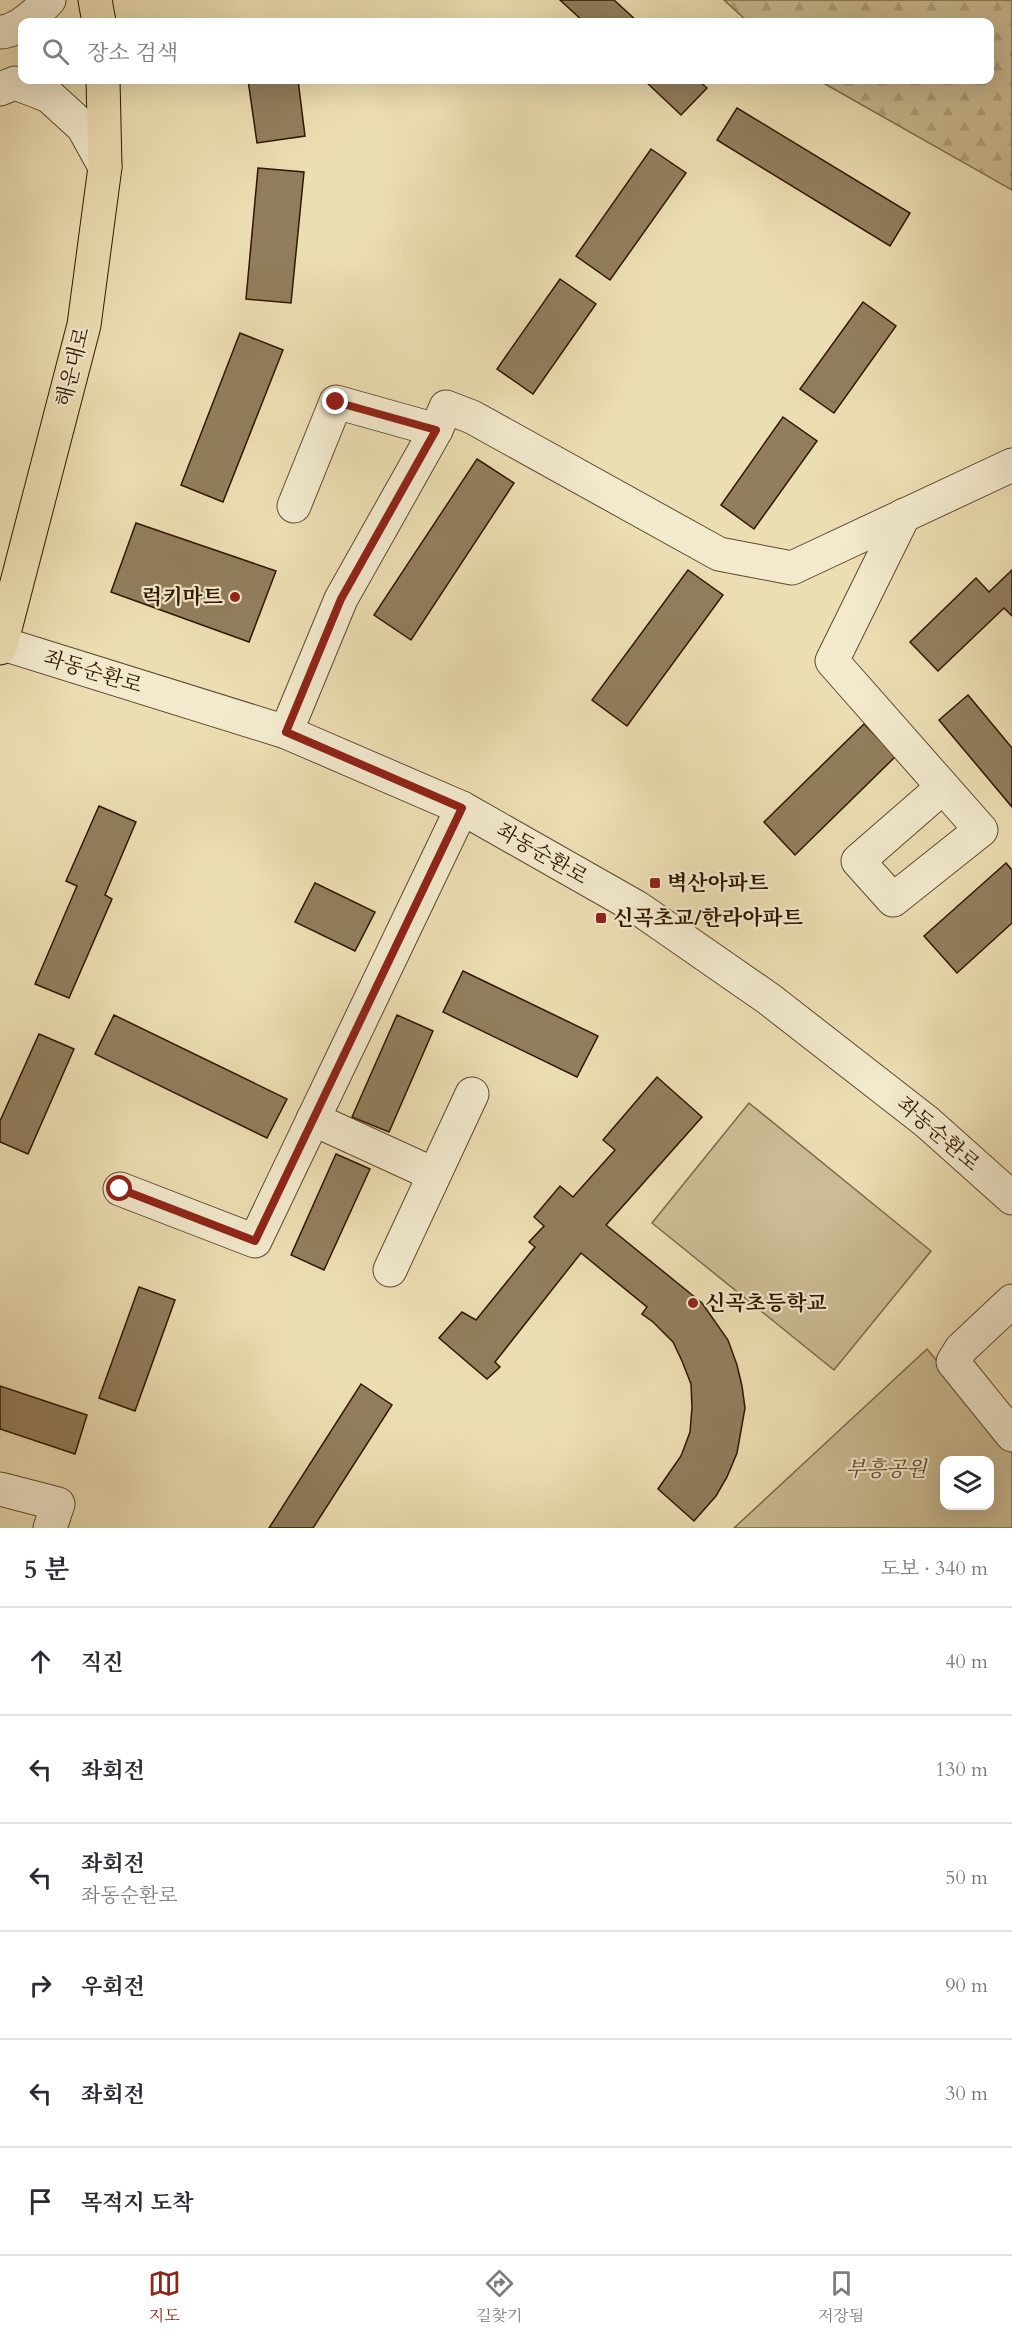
<!DOCTYPE html>
<html lang="ko">
<head>
<meta charset="utf-8">
<style>
	body { margin:0; font-family:Cardo,"Noto Serif KR",serif; background:#f7f7f7; color:#2b2b33 }
	.controls { position:absolute; right:18px; bottom:18px; display:grid; overflow:hidden; border-radius:12px; box-shadow:0 6px 24px #0002 }
	.controls button { width:54px; height:54px; display:grid; place-items:center; padding:0; border:0; border-bottom:2px solid #e1e1e2; background:#fff; color:#2b2b33; font:30px sans-serif }
	.stop { position:absolute; width:18px; height:18px; margin:-14px; border:4px solid #8f2418; border-radius:50%; background:#fff }
	.stop.end { background:#8f2418; border-color:#fff; box-shadow:0 2px 6px #0008 }
	.list { margin:0; padding:0; list-style:none }
	h2 { display:flex; justify-content:space-between; align-items:center; height:78px; margin:0; padding:0 24px; font-size:26px }
	h2 small { font-size:20px; font-weight:400; color:#7c7c81 }
	.list li { display:grid; grid-template-columns:39px 1fr auto; gap:18px; align-items:center; box-sizing:border-box; height:108px; padding:0 24px; border-top:2px solid #e1e1e2 }
	.list b { display:block; font-size:22px; white-space:nowrap }
	.list p { margin:0; font-size:20px; white-space:nowrap; color:#7c7c81 }
	.list em { font-size:20px; font-style:normal; color:#7c7c81 }
	.icon { flex:none; width:33px; height:33px; fill:none; stroke:currentColor; stroke-width:2; stroke-linecap:round; stroke-linejoin:round }
	.map { position:relative; flex:none; width:1012px; height:1528px; overflow:hidden }
	.search { position:absolute; background:#fff; box-shadow:0 6px 24px #0002; left:18px; right:18px; top:18px; height:66px; display:flex; align-items:center; gap:15px; box-sizing:border-box; padding:0 21px; border-radius:12px; color:#7c7c81; font-size:22px }
	.sheet { height:726px; background:#fff }
	nav { display:flex; justify-content:space-around; align-items:center; box-sizing:border-box; height:84px; border-top:2px solid #e1e1e2; background:#fff; font-size:16px; color:#7c7c81 }
	nav a { display:grid; justify-items:center; gap:3px }
	nav .on { color:#8f2418 }
	.map>svg:first-child { display:block }
</style>
</head>
<body>
<div class="map">
<svg width="1012" height="1528" viewBox="0 0 1012 1528">
	<defs>
		<pattern id="forest-firs" width="22" height="20" patternUnits="userSpaceOnUse" patternTransform="scale(1.5)"><rect width="22" height="20" fill="#ccbc95"/><path d="M5 1l3.5 6h-7zM16 11l3.5 6h-7z" fill="#b0a17f"/></pattern>
	</defs>
	<rect width="100%" height="100%" fill="#ecdeb3"/>
	<filter id="stains"><feTurbulence type="fractalNoise" baseFrequency=".00333" numOctaves="4"/><feColorMatrix values="0 0 0 0 .2 0 0 0 0 .09 0 0 0 0 .02 0 0 0 .5 -.17"/></filter>
	<radialGradient id="worn" r=".72"><stop offset=".6" stop-color="#630" stop-opacity="0"/><stop offset="1" stop-color="#630" stop-opacity=".3"/></radialGradient>
	<polygon fill="url(#forest-firs)" stroke="#7e694a" stroke-width="1.5" points="724,0 1012,0 1012,190 818,80 990,80 990,22 748,22"/>
	<g fill="#ccbc95" stroke="#7e694a" stroke-width="1.5" fill-rule="evenodd">
		<polygon points="749,1103 931,1251 834,1370 652,1223"/>
		<path d="M927,1349L1012,1451V1528H734ZM944,1460H990V1506H944Z"/>
	</g>
	<g fill="#927e5d" stroke="#301600" stroke-width="1.5">
		<polygon points="560,0 614,0 638,22 584,22"/>
		<polygon points="248,80 298,80 305,136 257,143"/>
		<polygon points="644,80 698,80 707,88 681,115"/>
		<polygon points="737,108 910,213 890,246 717,140"/>
		<polygon points="651,149 686,173 610,280 576,256"/>
		<polygon points="258,168 304,172 291,303 246,299"/>
		<polygon points="560,279 596,304 533,394 497,369"/>
		<polygon points="863,302 896,326 834,413 800,389"/>
		<polygon points="240,333 283,350 223,502 181,485"/>
		<polygon points="783,417 817,441 754,529 721,505"/>
		<polygon points="477,459 514,483 411,640 374,615"/>
		<polygon points="136,523 276,571 249,642 111,592"/>
		<polygon points="688,570 723,595 627,726 592,700"/>
		<polygon points="1012,570 1012,616 1004,608 938,671 910,642 976,578 989,592"/>
		<polygon points="968,695 1012,748 1012,807 939,720"/>
		<polygon points="864,724 896,756 795,855 764,822"/>
		<polygon points="99,806 136,822 105,895 112,899 69,998 35,984 77,886 66,881"/>
		<polygon points="1006,863 1012,870 1012,923 957,973 924,936"/>
		<polygon points="315,883 375,912 355,951 295,922"/>
		<polygon points="463,971 598,1036 577,1077 443,1012"/>
		<polygon points="114,1015 287,1099 267,1138 95,1054"/>
		<polygon points="397,1015 433,1031 389,1132 352,1117"/>
		<polygon points="39,1034 74,1049 28,1154 0,1142 0,1121"/>
		<polygon points="657,1077 702,1117 606,1225 702,1303 728,1340 737,1365 742,1386 745,1408 737,1453 727,1477 716,1496 694,1521 658,1489 681,1456 690,1432 692,1407 691,1384 682,1361 673,1342 653,1322 642,1314 647,1307 581,1253 495,1362 500,1367 487,1379 439,1338 462,1312 476,1320 535,1247 529,1242 544,1226 534,1217 560,1186 573,1197 615,1150 603,1140"/>
		<polygon points="336,1154 370,1169 324,1270 291,1255"/>
		<polygon points="139,1287 175,1300 135,1411 99,1398"/>
		<polygon points="361,1384 392,1405 313,1528 269,1528"/>
		<polygon points="0,1386 87,1415 75,1454 0,1429"/>
	</g>
	<g fill="none" stroke-linecap="round" stroke-linejoin="round">
		<g stroke="#5f482d" stroke-width="35">
			<g id="minor">
				<path d="M0,32C17,32 38,12 49,0"/>
				<polyline points="0,89 15,83 49,96 83,127 105,167"/>
				<polyline points="294,506 336,402 436,430"/>
				<polyline points="904,515 832,661 981,830 893,900 858,861 943,787"/>
				<polyline points="0,643 286,732 462,808 638,908 769,999 927,1122 1012,1198"/>
				<polyline points="286,732 341,599 436,430 446,407 472,417 719,554 792,568 1012,465"/>
				<polyline points="313,1119 433,1174"/>
				<polyline points="120,1189 255,1241 462,808"/>
				<polyline points="390,1270 472,1094"/>
				<polyline points="1012,1301 961,1349 953,1362 1012,1435"/>
				<polyline points="0,1489 58,1504 50,1528"/>
			</g>
		</g>
		<g stroke="#301600" stroke-width="35">
			<g id="major">
				<polyline points="95,0 99,22"/>
				<polyline points="0,648 84,325 105,167 103,80"/>
			</g>
		</g>
		<use href="#minor" stroke="#f3eace" stroke-width="33"/>
		<use href="#major" stroke="#ecdeb3" stroke-width="33"/>
	</g>
	<g fill="none" stroke-linecap="round" stroke-linejoin="round">
		<polyline stroke="#8f2418" stroke-width="8" points="120,1189 255,1241 462,808 286,732 341,599 436,430 336,402"/>
	</g>
	<g fill="#8f2418" stroke="#f3eace" stroke-width="2">
		<circle cx="235" cy="597" r="6"/>
		<rect x="649" y="877" width="12" height="12" rx="3"/>
		<rect x="595" y="912" width="12" height="12" rx="3"/>
		<circle cx="693" cy="1303" r="6"/>
	</g>
	<g text-anchor="middle" dominant-baseline="central" stroke-width="4.5" stroke-linejoin="round" paint-order="stroke">
		<g font-size="21" fill="#301600" stroke="#f3eace">
			<text transform="translate(73 367) rotate(-76)">해운대로</text>
			<text transform="translate(93 672) rotate(17)">좌동순환로</text>
			<text transform="translate(542 854) rotate(30)">좌동순환로</text>
			<text transform="translate(938 1134) rotate(41)">좌동순환로</text>
		</g>
		<g font-size="21" font-weight="bold" fill="#301600" stroke="#f3eace" text-anchor="start">
			<text x="223" y="597" text-anchor="end">럭키마트</text>
			<text x="667" y="883">벽산아파트</text>
			<text x="613" y="918">신곡초교/한라아파트</text>
			<text x="705" y="1303">신곡초등학교</text>
		</g>
		<g font-size="21" font-style="italic" fill="#5f482d" stroke="#f3eace">
			<text x="886" y="1469">부흥공원</text>
		</g>
	</g>
	<rect width="100%" height="100%" filter="url(#stains)"/>
	<rect width="100%" height="100%" fill="url(#worn)"/>
</svg>
<div class="controls">
<button><svg class="icon" aria-label="layers" viewBox="0 0 24 24"><path d="M12 4l9 5-9 5-9-5zM3 14l9 5 9-5"/></svg></button>
</div>
<div class="stop" style="left:120px;top:1189px"></div>
<div class="stop end" style="left:336px;top:402px"></div>
<div class="search"><svg class="icon" aria-label="search" viewBox="0 0 24 24"><circle cx="10" cy="10" r="6"/><path d="M15 15l6 6"/></svg>장소 검색</div>
</div>
<section class="sheet">
<h2>5 분<small>도보 · 340 m</small></h2>
<ul class="list">
<li><svg class="icon" aria-label="ahead" viewBox="0 0 24 24"><path d="M12 20V5M6 11l6-6 6 6"/></svg><div><b>직진</b></div><em>40 m</em></li>
<li><svg class="icon" aria-label="left" viewBox="0 0 24 24"><path d="M17 20v-9H6M10 6l-5 5 5 5"/></svg><div><b>좌회전</b></div><em>130 m</em></li>
<li><svg class="icon" aria-label="left" viewBox="0 0 24 24"><path d="M17 20v-9H6M10 6l-5 5 5 5"/></svg><div><b>좌회전</b><p>좌동순환로</p></div><em>50 m</em></li>
<li><svg class="icon" aria-label="right" viewBox="0 0 24 24"><path d="M7 20v-9h11M14 6l5 5-5 5"/></svg><div><b>우회전</b></div><em>90 m</em></li>
<li><svg class="icon" aria-label="left" viewBox="0 0 24 24"><path d="M17 20v-9H6M10 6l-5 5 5 5"/></svg><div><b>좌회전</b></div><em>30 m</em></li>
<li><svg class="icon" aria-label="arrive" viewBox="0 0 24 24"><path d="M6 21V4h12l-3 4 3 4H6"/></svg><div><b>목적지 도착</b></div></li>
</ul>
</section>
<nav>
<a class="on"><svg class="icon" aria-label="map" viewBox="0 0 24 24"><path d="M3 6l6-2 6 2 6-2v14l-6 2-6-2-6 2zM9 4v14M15 6v14"/></svg>지도</a>
<a><svg class="icon" aria-label="directions" viewBox="0 0 24 24"><path d="M12 3l9 9-9 9-9-9zM9 14v-3h6M13 9l2 2-2 2"/></svg>길찾기</a>
<a><svg class="icon" aria-label="saved" viewBox="0 0 24 24"><path d="M7 4h10v16l-5-4-5 4z"/></svg>저장됨</a>
</nav>
</body>
</html>
